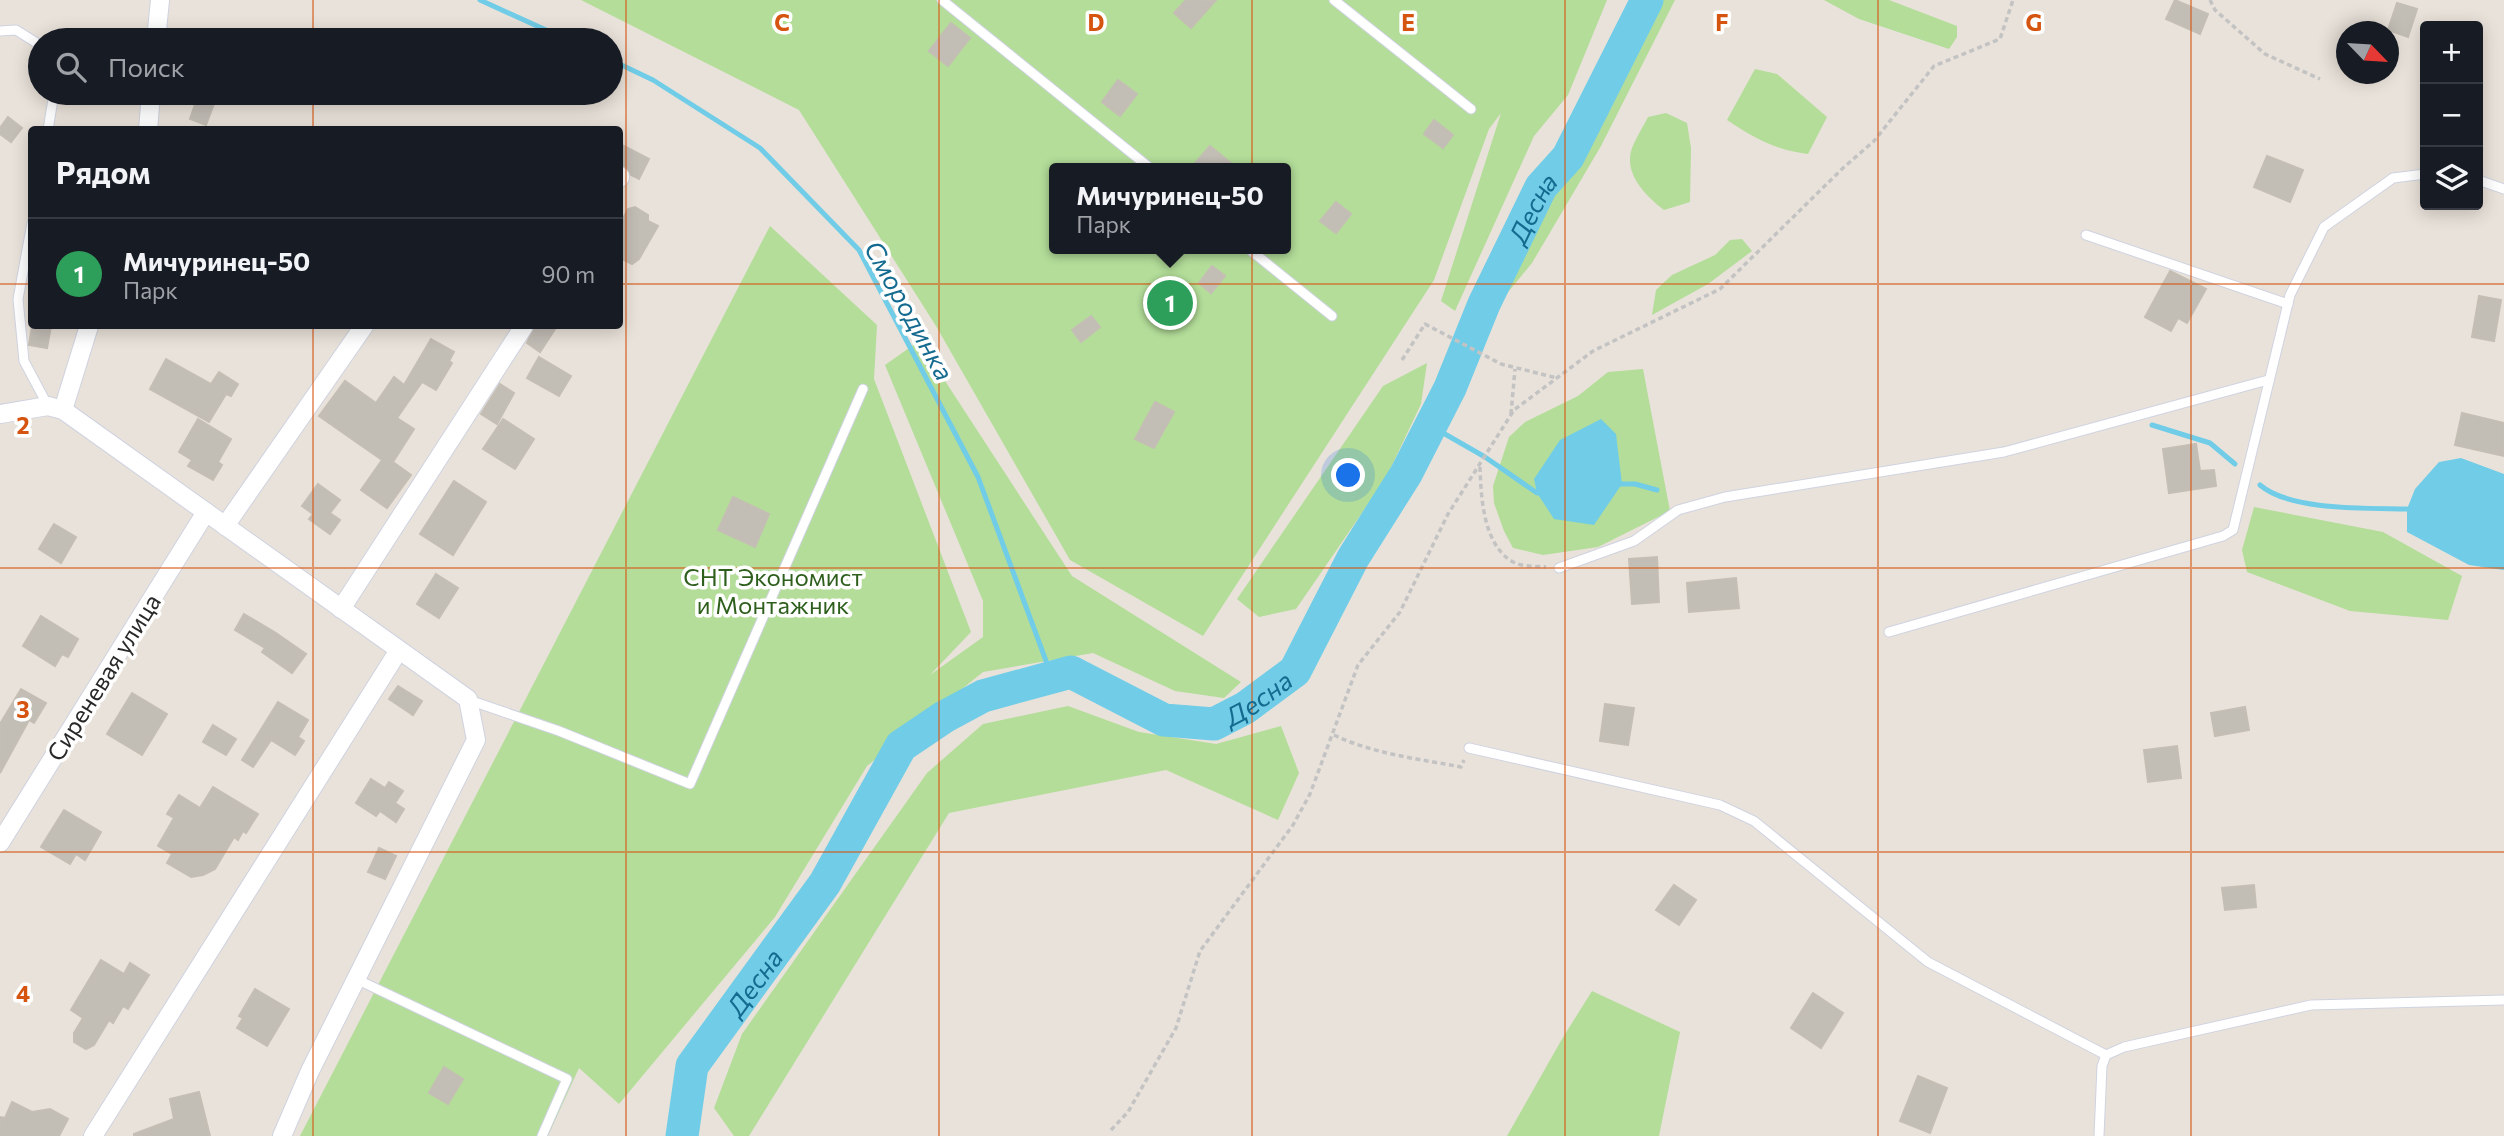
<!DOCTYPE html>
<html lang="ru">
<head>
<meta charset="utf-8">
<style>
	body { margin:0; font-family:Commissioner,sans-serif; background:#242831; color:#f1f3f6 }
	.controls { position:absolute; right:21px; top:21px; display:grid; overflow:hidden; border-radius:7px; box-shadow:0 4px 18px #0003 }
	.controls button { width:63px; height:63px; display:grid; place-items:center; padding:0; border:0; border-bottom:2px solid #363941; background:#171b24; color:#f1f3f6; font:35px sans-serif }
	.compass { position:absolute; left:2336px; top:21px; width:63px; height:63px; border-radius:50%; background:#171b24; box-shadow:0 4px 18px #0003; rotate:115deg }
	.you { position:absolute; left:1349px; top:476px; width:24px; height:24px; margin:-18px; border:5px solid #fff; border-radius:50%; background:#1a73e8; box-shadow:0 0 0 10px #1a73e833 }
	.badge { display:grid; place-items:center; width:46px; height:46px; border-radius:50%; background:#4169ef; color:#fff; font-size:23px; font-weight:700 }
	.pin { position:absolute; translate:-50% -50%; border:4px solid #fff; box-shadow:0 2px 7px #0006 }
	.popup { position:absolute; left:1049px; top:163px; width:242px; height:91px; box-sizing:border-box; display:grid; place-content:center; border-radius:7px; background:#171b24; filter:drop-shadow(0 2px 5px #0005); font-size:23px; white-space:nowrap; color:#9ea1a6 }
	.popup b { font-size:26px; color:#f1f3f6 }
	.popup::after { content:''; position:absolute; left:50%; top:100%; margin-left:-14px; border:14px solid transparent; border-top-color:#171b24 }
	.list { margin:0; padding:0; list-style:none }
	h2 { display:flex; justify-content:space-between; align-items:center; height:91px; margin:0; padding:0 28px; font-size:30px }
	h2 small { font-size:23px; font-weight:400; color:#9ea1a6 }
	.list li { display:grid; grid-template-columns:46px 1fr auto; gap:21px; align-items:center; box-sizing:border-box; height:112px; padding:0 28px; border-top:2px solid #363941 }
	.list b { display:block; font-size:26px; white-space:nowrap }
	.list p { margin:0; font-size:23px; white-space:nowrap; color:#9ea1a6 }
	.list em { font-size:23px; font-style:normal; color:#9ea1a6 }
	.icon { flex:none; width:38px; height:38px; fill:none; stroke:currentColor; stroke-width:2; stroke-linecap:round; stroke-linejoin:round }
	.map { position:relative; flex:none; width:2504px; height:1136px; overflow:hidden }
	.search { position:absolute; background:#171b24; box-shadow:0 4px 18px #0003; left:28px; top:28px; width:595px; height:77px; display:flex; align-items:center; gap:18px; box-sizing:border-box; padding:0 24px; border-radius:38px; color:#9ea1a6; font-size:26px }
	.panel { position:absolute; background:#171b24; box-shadow:0 4px 18px #0003; left:28px; top:126px; width:595px; height:203px; border-radius:7px }
	.map>svg:first-child { display:block }
</style>
</head>
<body>
<div class="map">
<svg width="2504" height="1136" viewBox="0 0 2504 1136">
	<rect width="100%" height="100%" fill="#e9e2da"/>
	<g fill="#b3dd99" fill-rule="evenodd">
		<path d="M581,0H1607L1568,95L1534,136L1455,311L1441,301L1501,113L1489,129L1434,280L1203,636L1070,560L936,326L799,110ZM1054,168H1286V249H1054Z"/>
		<polygon points="1651,0 1675,0 1601,146 1532,263 1495,308 1475,308 1496,264 1548,190 1574,159"/>
		<polygon points="1824,0 1889,0 1957,26 1957,37 1949,49 1859,19"/>
		<path d="M1755,69L1777,74L1827,117L1808,154C1775,150 1754,138 1727,120Z"/>
		<path d="M1666,113L1687,123L1691,148L1690,202L1664,210C1646,196 1623,174 1632,148C1636,138 1643,127 1648,117Z"/>
		<polygon points="770,226 877,325 874,379 971,632 930,675 983,637 983,601 885,365 919,341 1072,576 1241,682 1224,698 1175,691 1093,653 983,672 867,766 775,917 619,1104 579,1068 548,1136 300,1136"/>
		<polygon points="1742,239 1752,251 1708,284 1652,315 1656,290 1672,275 1715,255 1730,240"/>
		<polygon points="1427,363 1421,404 1386,478 1296,609 1259,617 1237,599 1383,386"/>
		<polygon points="1643,369 1670,511 1598,547 1543,555 1513,548 1504,531 1494,503 1493,486 1509,437 1525,422 1578,396 1608,372"/>
		<polygon points="2254,507 2383,532 2462,576 2448,620 2350,611 2247,572 2242,550"/>
		<polygon points="1068,706 1139,732 1216,744 1281,726 1299,773 1278,820 1166,770 949,813 749,1136 734,1136 714,1108 742,1034 927,773 983,724"/>
		<polygon points="1592,991 1680,1032 1659,1136 1507,1136 1562,1039"/>
	</g>
	<g fill="#71cde7">
		<polygon points="1601,419 1616,434 1622,484 1594,525 1554,519 1537,493 1534,479 1560,440"/>
		<polygon points="2461,458 2504,474 2504,570 2469,565 2407,532 2407,509 2415,489 2439,462"/>
	</g>
	<g fill="none" stroke-linecap="round" stroke-linejoin="round">
		<g stroke="#71cde7" stroke-width="5">
			<polyline points="480,0 568,40"/>
			<polyline points="611,60 653,80 760,148 859,250 978,477 1052,677"/>
			<polyline points="2152,425 2210,443 2235,464"/>
			<polyline points="1431,426 1485,457 1537,493 1544,492"/>
			<polyline points="1616,484 1635,484 1657,490"/>
			<path d="M2260,485C2290,511 2368,508 2407,509"/>
		</g>
		<path stroke="#71cde7" stroke-width="33" id="s1" d="M682,1136L692,1066L825,883L901,746L944,717L983,696L1071,672L1164,720L1214,724L1245,708L1295,671L1353,558L1406,474L1450,388L1484,304L1541,187L1568,157L1647,0"/>
	</g>
	<g fill="#c2bdb5" stroke="#c4beb4" stroke-width="2">
		<polygon points="1186,0 1216,0 1191,28 1174,13"/>
		<polygon points="2175,0 2208,14 2200,34 2166,19"/>
		<polygon points="2397,3 2417,9 2408,37 2388,30"/>
		<polygon points="951,23 970,38 948,66 929,51"/>
		<polygon points="1118,80 1137,94 1120,116 1102,102"/>
		<polygon points="199,93 218,93 206,125 190,119"/>
		<polygon points="8,117 22,128 11,142 0,134 0,128"/>
		<polygon points="1434,120 1453,135 1443,148 1424,134"/>
		<polygon points="620,144 649,159 639,179 631,175 626,167 620,165"/>
		<polygon points="1210,146 1237,168 1191,168"/>
		<polygon points="2267,156 2303,170 2290,202 2254,187"/>
		<polygon points="1336,202 1351,214 1336,233 1320,221"/>
		<polygon points="635,207 648,215 648,221 658,226 639,259 632,264 624,260 620,247 620,224 628,209"/>
		<polygon points="1212,266 1225,276 1211,293 1199,283"/>
		<polygon points="2170,271 2206,289 2187,323 2178,318 2171,331 2145,317"/>
		<polygon points="2479,296 2501,300 2494,341 2472,337"/>
		<polygon points="1091,316 1100,327 1081,342 1072,330"/>
		<polygon points="32,326 51,326 47,348 29,345"/>
		<polygon points="535,326 557,326 540,352 527,343"/>
		<polygon points="431,339 454,352 449,361 452,363 436,390 422,382 397,418 414,429 393,462 411,475 387,508 361,490 382,460 319,416 345,381 376,403 394,377 404,385"/>
		<polygon points="539,357 571,376 559,396 527,378"/>
		<polygon points="166,359 211,384 219,372 238,384 231,396 226,394 209,422 150,389"/>
		<polygon points="500,384 514,393 497,424 481,414"/>
		<polygon points="1155,402 1174,412 1154,448 1135,439"/>
		<polygon points="2462,413 2504,423 2504,456 2455,445"/>
		<polygon points="198,419 231,439 218,462 222,465 213,480 188,466 192,460 179,452"/>
		<polygon points="503,419 534,439 515,469 483,449"/>
		<polygon points="2196,444 2200,471 2214,470 2216,486 2169,493 2163,449"/>
		<polygon points="454,481 486,502 453,555 420,534"/>
		<polygon points="318,484 340,500 330,513 340,520 330,534 309,519 313,514 302,506"/>
		<polygon points="733,497 769,514 755,547 718,530"/>
		<polygon points="54,524 76,537 61,563 39,549"/>
		<polygon points="1657,557 1659,602 1632,604 1629,559"/>
		<polygon points="436,574 458,588 439,618 417,604"/>
		<polygon points="1736,578 1739,608 1689,612 1687,583"/>
		<polygon points="244,614 276,633 306,654 292,673 262,652 265,648 235,630"/>
		<polygon points="41,616 78,639 68,657 62,654 55,666 23,646"/>
		<polygon points="398,686 422,701 413,715 389,699"/>
		<polygon points="21,689 46,703 34,723 29,720 0,773 0,724"/>
		<polygon points="132,693 167,714 142,755 107,734"/>
		<polygon points="278,702 308,720 298,737 304,741 295,755 271,740 253,767 242,760"/>
		<polygon points="1605,704 1634,708 1628,745 1600,741"/>
		<polygon points="2245,707 2249,730 2215,736 2211,713"/>
		<polygon points="213,725 236,739 226,755 203,742"/>
		<polygon points="2177,746 2181,778 2148,782 2144,750"/>
		<polygon points="371,779 385,788 389,782 403,791 395,803 404,809 396,822 380,811 376,816 356,803"/>
		<polygon points="213,787 258,814 246,833 243,831 238,840 234,837 215,869 203,875 191,877 167,863 172,854 158,846 174,818 167,814 179,795 200,808"/>
		<polygon points="64,810 101,832 85,860 76,854 70,864 41,847"/>
		<polygon points="379,848 396,856 385,879 368,872"/>
		<polygon points="1674,885 1696,900 1679,925 1656,910"/>
		<polygon points="2254,885 2256,907 2225,910 2222,888"/>
		<polygon points="101,960 124,974 130,963 149,975 128,1009 123,1006 113,1023 109,1020 94,1045 86,1049 74,1042 74,1033 83,1018 71,1010"/>
		<polygon points="255,989 289,1009 267,1046 237,1028 243,1018 239,1016"/>
		<polygon points="1813,993 1843,1013 1821,1048 1791,1028"/>
		<polygon points="444,1067 463,1079 448,1104 429,1093"/>
		<polygon points="1918,1076 1947,1088 1930,1133 1900,1121"/>
		<polygon points="199,1092 210,1136 134,1136 134,1134 174,1119 170,1099"/>
		<polygon points="12,1102 32,1112 50,1109 68,1119 59,1136 0,1136 0,1117 5,1118"/>
	</g>
	<g fill="none" stroke-linecap="round" stroke-linejoin="round">
		<g stroke="#cfd3e0" stroke-width="11">
			<g id="lane">
				<polyline points="942,0 1150,168"/>
				<polyline points="1334,0 1471,109"/>
				<polyline points="0,31 16,30 40,45"/>
				<polyline points="48,130 54,93"/>
				<polyline points="2478,180 2504,189"/>
				<polyline points="32,223 18,299 24,361 48,406"/>
				<polyline points="2086,235 2288,304"/>
				<polyline points="1249,249 1332,316"/>
				<polyline points="1559,568 1634,541 1678,510 1725,497 2004,452 2268,380"/>
				<polyline points="1889,632 2223,536 2233,530 2290,295 2324,227 2393,178 2425,174"/>
				<polyline points="469,700 559,731 690,784 863,389"/>
				<polyline points="1469,748 1720,805 1754,821 1928,962 2106,1055"/>
				<polyline points="356,979 567,1079 542,1136"/>
				<polyline points="2099,1136 2102,1066 2106,1055 2124,1047 2311,1005 2504,1000"/>
			</g>
		</g>
		<g stroke="#cfd3e0" stroke-width="20">
			<g id="street">
				<polyline points="156,40 160,0"/>
				<polyline points="148,130 151,93"/>
				<polyline points="620,178 620,176"/>
				<polyline points="63,410 89,326"/>
				<polyline points="0,414 48,406 63,410 468,699 476,740 310,1071 282,1136"/>
				<polyline points="225,526 364,326"/>
				<polyline points="341,609 524,326"/>
				<polyline points="0,843 206,512"/>
				<polyline points="93,1136 399,650"/>
			</g>
		</g>
		<g stroke="#c3c3c3" stroke-width="3.5" stroke-dasharray="5 3.5" stroke-linecap="butt">
			<polyline points="2210,0 2215,10 2265,54 2320,79"/>
			<polyline points="1402,360 1425,324 1501,364 1557,378"/>
			<polyline points="1511,414 1515,369"/>
			<path d="M1480,467C1481,497 1483,545 1513,562C1522,567 1536,566 1546,567"/>
			<path d="M1334,735C1373,754 1420,759 1461,767L1464,760"/>
			<polyline points="1111,1130 1128,1112 1176,1028 1200,951 1293,825 1310,794 1358,665 1400,612 1448,514 1514,410 1593,351 1720,289 1843,168 1874,141 1934,66 2000,39 2013,0"/>
		</g>
		<use href="#lane" stroke="#fff" stroke-width="9"/>
		<use href="#street" stroke="#fff" stroke-width="18"/>
	</g>
	<path fill="none" stroke="#d5540f" stroke-width="2" stroke-opacity="0.55" d="M313,0V40M626,0V1136M939,0V1136M1252,0V1136M1565,0V1136M1878,0V1136M2191,0V1136M313,93V130M0,284H32M620,284H2504M313,326V1136M0,568H2504M0,852H2504"/>
	<g text-anchor="middle" dominant-baseline="central" stroke-width="7" stroke-linejoin="round" paint-order="stroke">
		<g font-size="24" fill="#2e5f1d" stroke="#fff">
			<text x="773" y="576">СНТ Экономист<tspan x="773" dy="28">и Монтажник</tspan></text>
		</g>
		<g font-size="24" fill="#282828" stroke="#fff">
			<text transform="translate(103 677) rotate(-58)">Сиреневая улица</text>
		</g>
		<g font-size="26" font-style="italic" fill="#146a8f" stroke="#fff">
			<text stroke="none"><textPath href="#s1" startOffset="1414">Десна</textPath></text>
			<text transform="translate(910 310) rotate(61)">Смородинка</text>
			<text stroke="none"><textPath href="#s1" startOffset="847">Десна</textPath></text>
			<text stroke="none"><textPath href="#s1" startOffset="175">Десна</textPath></text>
		</g>
	</g>
	<g font-size="23" text-anchor="middle" font-weight="bold" fill="#d5540f" stroke="#fff" stroke-width="7" stroke-linejoin="round" paint-order="stroke">
		<text x="782" y="31">C</text>
		<text x="1096" y="31">D</text>
		<text x="1408" y="31">E</text>
		<text x="1722" y="31">F</text>
		<text x="2034" y="31">G</text>
		<text x="23" y="434">2</text>
		<text x="23" y="718">3</text>
		<text x="23" y="1002">4</text>
	</g>
</svg>
<div class="controls">
<button>+</button>
<button>−</button>
<button><svg class="icon" aria-label="layers" viewBox="0 0 24 24"><path d="M12 4l9 5-9 5-9-5zM3 14l9 5 9-5"/></svg></button>
</div>
<svg class="compass" viewBox="-18 -18 36 36"><path d="M0-13l5 13h-10z" fill="#e53935"/><path d="M0 13l5-13h-10z" fill="#9ea1a6"/></svg>
<div class="you"></div>
<div class="pin badge" style="left:1170px;top:303px;background:#2e9e5b">1</div>
<div class="popup"><b>Мичуринец-50</b>Парк</div>
<div class="search"><svg class="icon" aria-label="search" viewBox="0 0 24 24"><circle cx="10" cy="10" r="6"/><path d="M15 15l6 6"/></svg>Поиск</div>
<section class="panel">
<h2>Рядом<small></small></h2>
<ul class="list">
<li><span class="badge" style="background:#2e9e5b">1</span><div><b>Мичуринец-50</b><p>Парк</p></div><em>90 m</em></li>
</ul>
</section>
</div>
</body>
</html>
